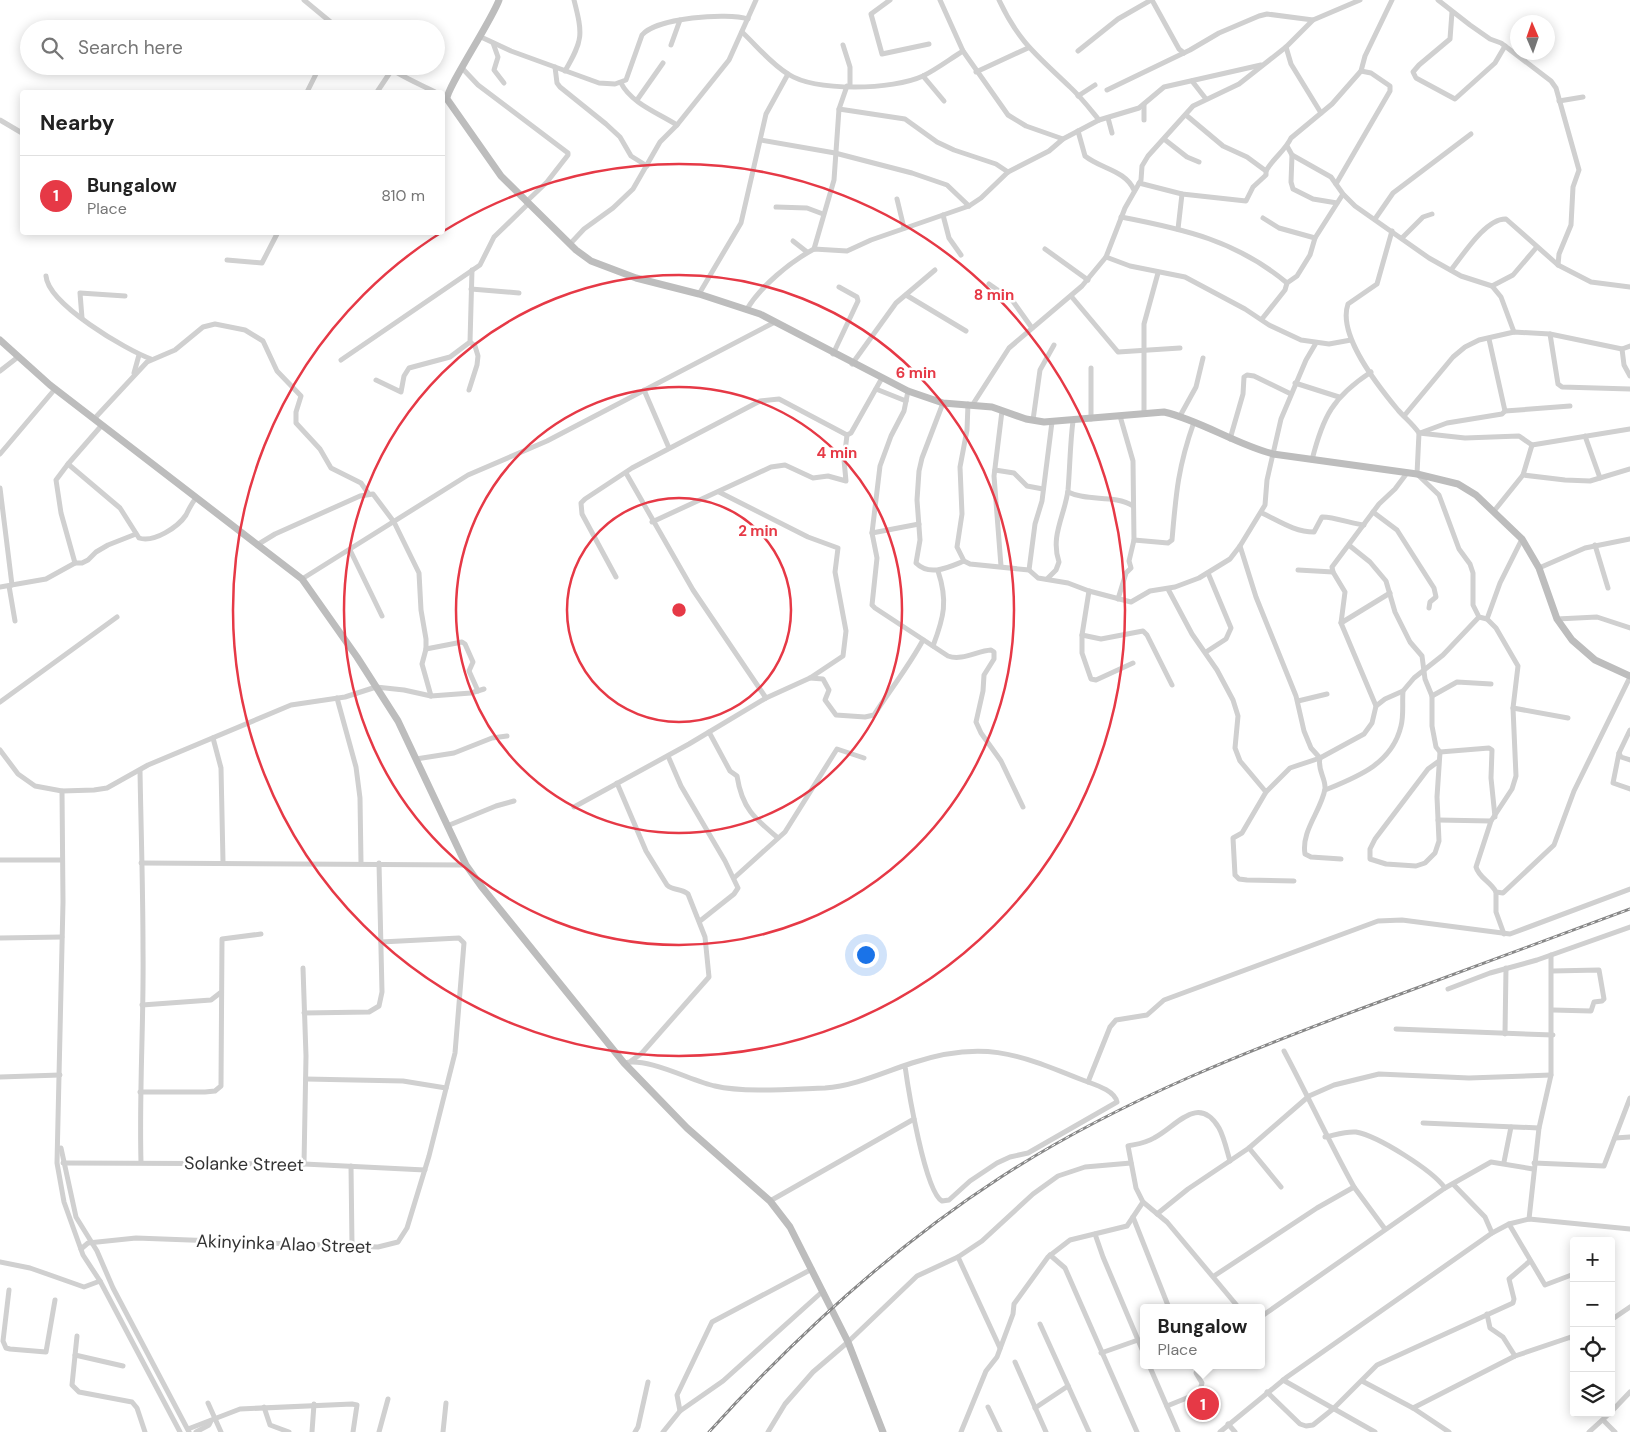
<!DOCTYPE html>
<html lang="en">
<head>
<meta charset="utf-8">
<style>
	body { margin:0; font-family:"DM Sans",sans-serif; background:#f2f2f2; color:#222 }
	.controls { position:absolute; right:15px; bottom:15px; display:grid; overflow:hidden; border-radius:5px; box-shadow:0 2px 12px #0003 }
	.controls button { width:45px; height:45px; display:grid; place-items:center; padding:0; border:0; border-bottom:1px solid #e0e0e0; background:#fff; color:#222; font:25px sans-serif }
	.compass { position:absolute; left:1510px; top:15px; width:45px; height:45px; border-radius:50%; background:#fff; box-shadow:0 2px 12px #0003; rotate:358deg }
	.you { position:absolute; left:865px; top:954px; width:18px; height:18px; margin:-12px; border:4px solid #fff; border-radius:50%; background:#1a73e8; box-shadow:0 0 0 8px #1a73e833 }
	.badge { display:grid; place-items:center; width:32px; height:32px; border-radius:50%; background:#e63946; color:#fff; font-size:16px; font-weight:700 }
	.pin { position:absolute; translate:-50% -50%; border:2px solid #fff; box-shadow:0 1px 5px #0006 }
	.popup { position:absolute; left:1140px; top:1304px; width:125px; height:65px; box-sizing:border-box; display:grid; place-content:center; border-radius:5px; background:#fff; filter:drop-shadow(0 1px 4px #0005); font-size:16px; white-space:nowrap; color:#767676 }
	.popup b { font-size:19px; color:#222 }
	.popup::after { content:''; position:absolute; left:50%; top:100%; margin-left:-10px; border:10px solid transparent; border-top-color:#fff }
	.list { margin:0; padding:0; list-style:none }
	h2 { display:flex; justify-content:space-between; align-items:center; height:65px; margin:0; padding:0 20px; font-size:21px }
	h2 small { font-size:16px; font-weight:400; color:#767676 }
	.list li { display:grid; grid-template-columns:32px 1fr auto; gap:15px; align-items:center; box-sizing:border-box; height:80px; padding:0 20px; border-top:1px solid #e0e0e0 }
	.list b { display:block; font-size:19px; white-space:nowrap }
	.list p { margin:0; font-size:16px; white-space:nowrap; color:#767676 }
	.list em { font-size:16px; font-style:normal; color:#767676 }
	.icon { flex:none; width:28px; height:28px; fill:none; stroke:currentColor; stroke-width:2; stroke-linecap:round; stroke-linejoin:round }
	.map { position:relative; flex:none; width:1630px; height:1432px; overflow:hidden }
	.search { position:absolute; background:#fff; box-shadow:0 2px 12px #0003; left:20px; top:20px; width:425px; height:55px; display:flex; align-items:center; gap:12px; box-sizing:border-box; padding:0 18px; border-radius:28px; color:#767676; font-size:19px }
	.panel { position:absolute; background:#fff; box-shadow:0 2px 12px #0003; left:20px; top:90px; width:425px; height:145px; border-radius:5px }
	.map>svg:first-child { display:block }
</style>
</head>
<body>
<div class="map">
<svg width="1630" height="1432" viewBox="0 0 1630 1432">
	<rect width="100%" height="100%" fill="#fff"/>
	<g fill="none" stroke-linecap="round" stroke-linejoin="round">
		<g stroke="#d0d0d0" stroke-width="5">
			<polyline points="304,0 339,29"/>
			<polyline points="890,0 871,14 882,54 929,44"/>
			<polyline points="940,0 963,51 1008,115 1026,126 1063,139"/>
			<path d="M999,0C1019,43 1038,56 1070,87C1081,97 1090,109 1099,120"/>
			<polyline points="1152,0 1179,49 1184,53"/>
			<polyline points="1438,0 1470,25 1490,39 1501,43 1551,81 1556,88 1579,170 1573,187 1571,225 1559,254 1558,265"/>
			<polyline points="1452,12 1450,39 1419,65 1413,72 1416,78 1455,99 1495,63 1505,46"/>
			<path d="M742,32C757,46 770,63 788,74C816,92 893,90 923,76C937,69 950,59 963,51"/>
			<path d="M481,37L511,51L599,83L615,84L626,80L642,35C656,18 727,12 748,19"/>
			<polyline points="493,43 498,57 494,70 504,83"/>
			<polyline points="671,45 680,20"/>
			<polyline points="843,45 850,67 850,86"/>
			<polyline points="1286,47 1291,64 1321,113"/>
			<polyline points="1078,51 1118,19 1151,0"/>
			<path d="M388,66C393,73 424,86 435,92"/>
			<polyline points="555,67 557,83 560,87 606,124 620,137 631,156 647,166"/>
			<polyline points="462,68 478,85 568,153 568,155 547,182 526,202"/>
			<path d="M565,71C583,40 583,35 574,0"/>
			<polyline points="976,72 1028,48"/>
			<polyline points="923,76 944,101"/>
			<polyline points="1192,81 1206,99"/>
			<path d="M621,83C631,103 658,113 677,125"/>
			<polyline points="1107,90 1190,50 1219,33 1259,16 1267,14 1313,20"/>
			<polyline points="307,92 320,66"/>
			<polyline points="377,92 391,71"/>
			<polyline points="1078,96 1095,85"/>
			<polyline points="637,100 663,63"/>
			<polyline points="1559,101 1583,97"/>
			<polyline points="839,109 905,119 937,142 954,150 996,164 1008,172"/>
			<polyline points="1108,118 1112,133"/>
			<polyline points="0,120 22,133"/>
			<polyline points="1144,120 1144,104"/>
			<path d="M1078,131L1085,156C1101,169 1125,170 1134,190"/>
			<polyline points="1164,139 1187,157 1199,162"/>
			<polyline points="761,140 835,153 912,173 947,185 969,206"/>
			<polyline points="1287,146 1292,155 1331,177 1343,194 1355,206 1429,258 1461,276 1492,286 1501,297 1514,332"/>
			<polyline points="1292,155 1291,182 1293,189 1313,199 1337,203"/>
			<path d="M1266,171C1273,158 1285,151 1291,138L1332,104L1361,71L1365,56L1392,0"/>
			<polyline points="1139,183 1182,194 1246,201 1253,187 1266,175 1266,171 1247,157 1223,146 1186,115"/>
			<polyline points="1336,184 1390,91 1390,86 1371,73 1361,71"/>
			<polyline points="897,199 904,228"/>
			<polyline points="776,207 807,208 823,214"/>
			<polyline points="943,215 949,238 961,255"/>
			<path d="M1121,217C1184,229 1237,241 1287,283"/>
			<polyline points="1263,218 1279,228 1315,238"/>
			<polyline points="1375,219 1393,193 1471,134"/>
			<polyline points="1178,229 1182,194"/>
			<path d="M1392,231L1377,284L1348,304C1337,335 1378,386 1398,410C1405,418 1413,424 1419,433L1417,474L1439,495L1459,549L1470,564L1473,573V605L1479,617L1487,619L1496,628L1518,666L1513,708L1516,776L1512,789L1491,821L1476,867C1479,878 1491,882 1496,892L1503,893L1554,845L1574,791L1630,677"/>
			<polyline points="1402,238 1423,217 1432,214"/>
			<polyline points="793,241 807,252"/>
			<polyline points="570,244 584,229 613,208 633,189 660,142 677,125 729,60 756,0"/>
			<polyline points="814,249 834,180 839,109 847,86"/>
			<polyline points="1045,249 1088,280"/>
			<polyline points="1106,257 1130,266 1185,277 1245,309 1269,325 1301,340 1329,344 1351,340"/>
			<polyline points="227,260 262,263 278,232"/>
			<path d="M1451,270C1463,255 1486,218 1506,219L1558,265L1591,282L1630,287"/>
			<path d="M46,276C48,304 126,350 151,359"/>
			<polyline points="989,284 1012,300 1032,328"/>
			<polyline points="1492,286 1513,275 1536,248"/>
			<polyline points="471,289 519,293"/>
			<polyline points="699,294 741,223 766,114 788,74"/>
			<polyline points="906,295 966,331"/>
			<polyline points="1071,296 1118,352 1180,348"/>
			<path d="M747,309C761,286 790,262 814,249L847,251L871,240L969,206L981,198L1008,172L1049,151L1063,139L1099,120L1139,108L1164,87L1261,65"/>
			<polyline points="82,318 80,293 125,296"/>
			<polyline points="1262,319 1285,290 1287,283 1297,276 1310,255 1315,238 1343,194"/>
			<polyline points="1550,334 1558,384 1562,387 1630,389"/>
			<polyline points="1622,349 1624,365 1630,376"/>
			<polyline points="833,354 858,301 857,297 839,287"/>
			<polyline points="341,360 480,265 494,237 528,204"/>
			<polyline points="852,364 896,303 935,270"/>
			<polyline points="1091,368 1091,419"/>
			<polyline points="0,371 18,357"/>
			<polyline points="134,373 139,355"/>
			<polyline points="376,380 401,392 404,376 409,368 450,357 470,342 472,270"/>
			<polyline points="1295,383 1339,397"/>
			<polyline points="876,389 906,401"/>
			<polyline points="469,390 477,365 478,356 475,346 470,342"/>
			<polyline points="644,390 669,448"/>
			<path d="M908,391L904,411L891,436L880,466L872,533L877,558L872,605L875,608L948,656C962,661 977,651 991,650L994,652V659L984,675L983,691L976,722L981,733L1001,761L1023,807"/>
			<path d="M943,403L922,458L919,471L917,500L920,540L916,563C930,577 949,567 964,561"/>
			<polyline points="968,404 967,430 960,467 962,514 957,547 964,561 970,564 1029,570 1038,578 1068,583 1089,591 1131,602 1150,591 1175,587 1199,578 1230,559 1240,546 1265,505 1267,480 1281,419 1306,360 1316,343"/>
			<polyline points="973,404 1009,348 1082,286 1106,257 1125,208 1141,180 1142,166 1148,156 1193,106 1239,84 1286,47 1313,20 1360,0"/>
			<polyline points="1505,411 1570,406"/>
			<polyline points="1144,412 1144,324 1158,273"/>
			<polyline points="1180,416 1196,387 1203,358"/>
			<polyline points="1404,416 1453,357 1465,347 1479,340 1514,332 1550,334 1622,349 1630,346"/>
			<polyline points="94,419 147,362 175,350 203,327 215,324 245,330 263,341 277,371 301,396 296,412 296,423 320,449 331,468 361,483 368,493"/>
			<polyline points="1033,420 1040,370 1054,345"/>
			<polyline points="1419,433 1465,438 1519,436 1532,445 1630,429"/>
			<polyline points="1420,433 1447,423 1502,414 1505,411 1489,339"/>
			<polyline points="1585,436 1600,478"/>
			<polyline points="1230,439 1243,394 1244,377 1247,375 1254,376 1291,394"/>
			<polyline points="0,454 55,389"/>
			<path d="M1312,460C1323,416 1333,397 1371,372"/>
			<path d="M68,464L120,508L139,538C154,543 178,527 186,515C189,509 191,504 196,498"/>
			<polyline points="995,470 1014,473 1027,486 1043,489"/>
			<polyline points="626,473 693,590 766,698"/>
			<polyline points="1523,475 1565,480 1590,481 1630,469"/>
			<polyline points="0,488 12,585"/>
			<path d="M1068,492C1088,502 1114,494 1133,506"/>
			<polyline points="1494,511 1523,475 1532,445"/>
			<polyline points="1373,512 1397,530 1434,588 1436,597 1430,602 1429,608"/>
			<path d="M1262,513C1279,521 1295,532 1314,532L1322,517C1330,516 1354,524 1364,525"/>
			<polyline points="652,522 771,467 785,465 813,478 828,476 846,481 844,460 847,435 851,433 882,378"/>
			<polyline points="872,533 919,524"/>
			<path d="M1134,540L1168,543L1172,540C1176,493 1178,467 1194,422"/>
			<polyline points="257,545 275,534 360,496 373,494 394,522 419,573 421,610 426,639 426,649 422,664 431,696"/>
			<polyline points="1595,545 1608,588"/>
			<polyline points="1240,546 1256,597 1296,696 1304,731 1311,748 1320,758"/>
			<polyline points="1350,546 1370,562 1386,581 1395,612 1410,642 1422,656 1425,679 1432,696 1432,726 1436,747 1440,752 1437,797 1439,841 1435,853 1425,863 1416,866 1386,864 1370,859 1370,849 1375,839 1428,769 1439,761"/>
			<polyline points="350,550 382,616"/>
			<polyline points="75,563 61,513 56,480 68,464 102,425"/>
			<polyline points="1001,566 994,476 1002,411"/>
			<polyline points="1539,568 1585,548 1630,539"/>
			<polyline points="1029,570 1035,524 1042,501 1052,422"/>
			<polyline points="1298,570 1333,572"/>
			<polyline points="616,577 582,514 581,503 585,499 632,468 760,401 779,399 847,435"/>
			<polyline points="302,579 468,475 547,441 775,322"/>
			<path d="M1047,579L1056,570L1059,562C1050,536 1065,515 1068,490C1070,467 1070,444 1073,421"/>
			<polyline points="9,586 15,621"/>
			<polyline points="0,587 46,579 75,563 82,563 88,560 96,552 108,545 136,534"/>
			<polyline points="1168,589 1192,634 1217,670 1233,700 1238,716 1235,748 1240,761 1266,792 1290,768 1320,758 1364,734 1372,723 1376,706 1341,623 1345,592 1333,572 1332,567 1379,504 1395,489 1407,473"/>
			<polyline points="1089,591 1082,635 1082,653 1091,679 1096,680 1133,663"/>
			<polyline points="1118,599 1126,573 1131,568 1129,561 1134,540 1133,461 1120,416"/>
			<polyline points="1487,619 1500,583 1522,539"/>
			<polyline points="1557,619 1597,617 1630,628"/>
			<polyline points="1341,623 1390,593"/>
			<polyline points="1082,635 1101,639 1143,631 1147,635 1172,685"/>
			<path d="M933,646C944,617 948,601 938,571"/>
			<polyline points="426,649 462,642 465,644 473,662 469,671 478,691"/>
			<polyline points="1206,652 1226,639 1231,628 1208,573"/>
			<path d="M810,678L823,679L829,690L825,700L836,715L865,717L874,715C890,690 909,666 923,640"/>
			<polyline points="1432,696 1457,682 1491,684"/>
			<polyline points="337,698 356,767 360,798 361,863"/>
			<polyline points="1298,701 1327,694"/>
			<polyline points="0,702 117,617"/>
			<polyline points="1376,706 1385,699 1403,691 1414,678 1443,655 1479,617"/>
			<polyline points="1513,708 1568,718"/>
			<polyline points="1630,730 1619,753 1621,757 1630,760"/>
			<path d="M709,732L730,771L737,776C742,808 754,818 778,838"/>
			<polyline points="213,738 221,768 223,862"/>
			<polyline points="0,750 18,774 35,786 62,791 94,790 107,788 148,765 291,705 345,697 376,687 404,690 431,696 471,693 484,689"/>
			<polyline points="1440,752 1489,748 1492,750 1491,778 1495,817"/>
			<polyline points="1619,753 1613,783 1630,789"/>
			<polyline points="668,756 681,786 725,861 738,888 734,894 700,921"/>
			<path d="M1320,758C1317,770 1326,778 1325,789C1321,811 1301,831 1305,854L1311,857L1341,859"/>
			<polyline points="416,759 454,753 492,738 507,736"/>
			<path d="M140,770C141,830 143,889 143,949C144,1020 139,1091 141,1162"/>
			<path d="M617,783L646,851L667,885C673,891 681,888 688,894L705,937L709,977L642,1053L631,1061"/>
			<path d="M1325,790C1357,777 1392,764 1401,726C1404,715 1402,702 1403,691"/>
			<polyline points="62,791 63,902 57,1163 64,1202 83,1255 100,1281 180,1432"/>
			<polyline points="1266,792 1242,833 1233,838 1235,875 1239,879 1247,880 1294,881"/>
			<polyline points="574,807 689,744 766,698 810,678 843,656 846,631 835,572 838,548 808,537 719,492"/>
			<polyline points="1438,820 1491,821"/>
			<polyline points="447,826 496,806 514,801"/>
			<polyline points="0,860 62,860"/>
			<polyline points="141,863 466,865"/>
			<polyline points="734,878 785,832 837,749 864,758"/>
			<polyline points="1496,892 1496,912 1504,934"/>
			<polyline points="0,938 62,937"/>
			<polyline points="303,968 306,1056 304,1164"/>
			<polyline points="1552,971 1599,970 1604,999 1602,1001 1594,1002 1591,1011 1553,1010"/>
			<polyline points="1448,989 1490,973 1537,960 1630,927"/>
			<polyline points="142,1005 211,1000 220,993"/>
			<polyline points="304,1013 369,1012 379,1006 382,992 379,863"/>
			<polyline points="1396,1029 1553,1035"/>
			<polyline points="1505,1034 1506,968"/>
			<path d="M1284,1051C1308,1096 1329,1142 1354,1187"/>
			<path d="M624,1063C649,1057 691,1081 715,1086C744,1093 794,1089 825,1088C855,1086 884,1072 912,1063C981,1040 1016,1053 1080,1079C1092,1084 1114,1089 1117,1102L1028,1153L1010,1157L997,1163L970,1181L949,1200L942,1201C925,1192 908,1088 905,1066"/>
			<polyline points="0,1077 60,1075"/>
			<polyline points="306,1079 403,1081 446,1088"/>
			<polyline points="1088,1082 1110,1027 1116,1020 1147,1015 1164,1000 1378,921 1402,920 1510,934 1630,889"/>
			<polyline points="140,1092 205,1092 215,1091 221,1086 222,939 261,934"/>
			<polyline points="1423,1123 1539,1128"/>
			<path d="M1325,1137C1335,1135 1346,1131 1356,1132C1378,1136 1432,1170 1445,1188"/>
			<polyline points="1615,1138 1630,1137"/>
			<polyline points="61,1148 76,1217 97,1251 113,1288 189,1432"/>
			<polyline points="1249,1148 1281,1187"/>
			<path d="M1230,1161C1227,1151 1224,1137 1219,1128C1198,1093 1176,1127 1154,1138C1146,1143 1137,1144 1128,1146L1136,1188L1143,1202L1167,1222L1239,1308"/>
			<polyline points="1504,1162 1511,1127"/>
			<polyline points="63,1163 304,1164 425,1170"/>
			<polyline points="1534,1163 1604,1166 1630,1098"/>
			<polyline points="351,1166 352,1246"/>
			<polyline points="1453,1184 1485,1217 1492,1233"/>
			<polyline points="770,1201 914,1119"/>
			<polyline points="1157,1214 1188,1189 1249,1148 1309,1096 1334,1085 1379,1074 1469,1078 1551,1075"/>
			<polyline points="1133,1217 1169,1308"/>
			<polyline points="1529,1219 1539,1128 1551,1075 1551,955"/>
			<polyline points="1509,1224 1545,1285 1574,1274"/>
			<polyline points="1095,1234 1103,1257 1144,1354"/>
			<polyline points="81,1249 88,1243 136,1238 378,1247 398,1242 407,1228 429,1156 455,1053 464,943 459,938 381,942"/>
			<polyline points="1050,1255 1065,1268 1137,1432"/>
			<polyline points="958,1257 1000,1348"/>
			<polyline points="0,1262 30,1268 84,1287 100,1281"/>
			<polyline points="1214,1276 1317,1208 1354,1187 1385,1229"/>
			<polyline points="9,1290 3,1341 6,1348 10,1349 46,1352 55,1300"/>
			<polyline points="1487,1314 1490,1328 1503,1337 1515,1356"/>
			<polyline points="1262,1316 1445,1188 1491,1162 1533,1169"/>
			<polyline points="1611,1320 1630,1307"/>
			<polyline points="1040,1324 1089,1432"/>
			<polyline points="77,1336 72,1385 79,1392 132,1402 137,1408 145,1432"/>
			<polyline points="1571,1337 1574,1344"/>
			<polyline points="1101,1353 1138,1340"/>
			<polyline points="75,1355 123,1366"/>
			<polyline points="1015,1362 1046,1432"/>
			<polyline points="1149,1365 1178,1432"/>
			<polyline points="1283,1380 1375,1432"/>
			<polyline points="1362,1381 1413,1408 1449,1432"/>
			<polyline points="1267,1392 1300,1424 1306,1426 1313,1425 1333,1409 1377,1365 1513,1303 1514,1299 1509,1279 1530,1261"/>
			<polyline points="208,1403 221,1432"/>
			<polyline points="1167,1406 1199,1393 1202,1383 1196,1373 1199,1365"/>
			<polyline points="264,1407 270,1425 289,1432"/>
			<polyline points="988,1407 1000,1432"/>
			<polyline points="1035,1408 1068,1386"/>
			<polyline points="1413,1408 1515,1356 1574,1336"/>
			<polyline points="680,1411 723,1381 823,1291"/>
			<polyline points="1611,1412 1630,1392"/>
			<polyline points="1603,1420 1615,1432"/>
			<polyline points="1228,1424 1235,1432"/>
			<polyline points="188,1429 240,1409 352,1404 357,1405 353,1432"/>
			<polyline points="196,1432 209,1425 211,1421"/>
			<polyline points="312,1432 314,1404"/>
			<polyline points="379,1432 388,1399"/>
			<polyline points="443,1432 446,1403"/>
			<polyline points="635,1432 638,1427 648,1382"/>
			<polyline points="663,1432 680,1411 677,1395 712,1322 812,1269"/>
			<polyline points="768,1432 785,1404 813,1372 848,1342 917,1276 958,1257 982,1241 1033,1194 1058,1176 1085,1167 1131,1163"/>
			<polyline points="961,1432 986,1371 997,1357 1013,1314 1014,1304 1048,1257 1070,1240 1127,1226 1143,1202"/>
			<polyline points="1220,1432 1287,1377 1492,1233 1509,1224 1529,1219 1630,1229"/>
			<polyline points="1589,1432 1610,1413"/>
		</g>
		<g stroke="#bdbdbd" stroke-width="7">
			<path d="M499,0C492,20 446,89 447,99L501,176L576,250L591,261L636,278L699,294L760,314L908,391L943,403L992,407L1026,419L1044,422L1164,412C1202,421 1235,444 1273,454L1417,474L1458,484L1476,495L1522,539L1539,568L1557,619L1572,640L1595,660L1630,676"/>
			<polyline points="0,340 50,385 302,579 357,657 398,721 466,865 481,886 624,1063 687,1128 770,1201 790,1227 848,1342 883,1432"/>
		</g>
		<g stroke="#888" stroke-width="3">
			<path id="rail" d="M709,1432C795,1337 893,1247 1001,1177C1120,1100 1254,1048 1387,999C1468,969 1549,939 1630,909"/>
		</g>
		<use href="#rail" stroke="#fff" stroke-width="1" stroke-dasharray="4" stroke-linecap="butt"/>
	</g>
	<g fill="none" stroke="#e63946" stroke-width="2.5">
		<circle cx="679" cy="610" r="112"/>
		<circle cx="679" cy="610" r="223"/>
		<circle cx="679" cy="610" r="335"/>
		<circle cx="679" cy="610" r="446"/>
	</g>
	<g text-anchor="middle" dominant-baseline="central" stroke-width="5" stroke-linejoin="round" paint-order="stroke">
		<g font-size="18" fill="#333" stroke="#fff">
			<text transform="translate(244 1164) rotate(1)">Solanke Street</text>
			<text transform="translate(284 1244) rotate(2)">Akinyinka Alao Street</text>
		</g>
	</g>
	<circle cx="679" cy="610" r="8" fill="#e63946" stroke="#fff" stroke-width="2.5"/>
	<g font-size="15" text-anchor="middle" font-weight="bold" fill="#e63946" stroke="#fff" stroke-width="5" stroke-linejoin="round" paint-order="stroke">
		<text x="994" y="300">8 min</text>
		<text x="916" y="378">6 min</text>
		<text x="837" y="458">4 min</text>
		<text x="758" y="536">2 min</text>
	</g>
</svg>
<div class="controls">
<button>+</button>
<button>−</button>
<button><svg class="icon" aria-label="locate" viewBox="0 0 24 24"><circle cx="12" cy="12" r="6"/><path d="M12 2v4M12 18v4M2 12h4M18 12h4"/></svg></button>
<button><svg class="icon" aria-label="layers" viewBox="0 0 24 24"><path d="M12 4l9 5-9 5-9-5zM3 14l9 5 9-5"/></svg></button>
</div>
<svg class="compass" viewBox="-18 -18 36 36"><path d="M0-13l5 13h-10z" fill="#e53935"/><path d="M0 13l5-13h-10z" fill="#767676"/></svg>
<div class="you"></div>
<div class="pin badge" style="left:1203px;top:1404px">1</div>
<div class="popup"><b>Bungalow</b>Place</div>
<div class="search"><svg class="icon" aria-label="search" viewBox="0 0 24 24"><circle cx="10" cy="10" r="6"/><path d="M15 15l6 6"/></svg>Search here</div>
<section class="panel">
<h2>Nearby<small></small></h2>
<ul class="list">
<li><span class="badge">1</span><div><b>Bungalow</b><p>Place</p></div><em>810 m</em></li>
</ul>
</section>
</div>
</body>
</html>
